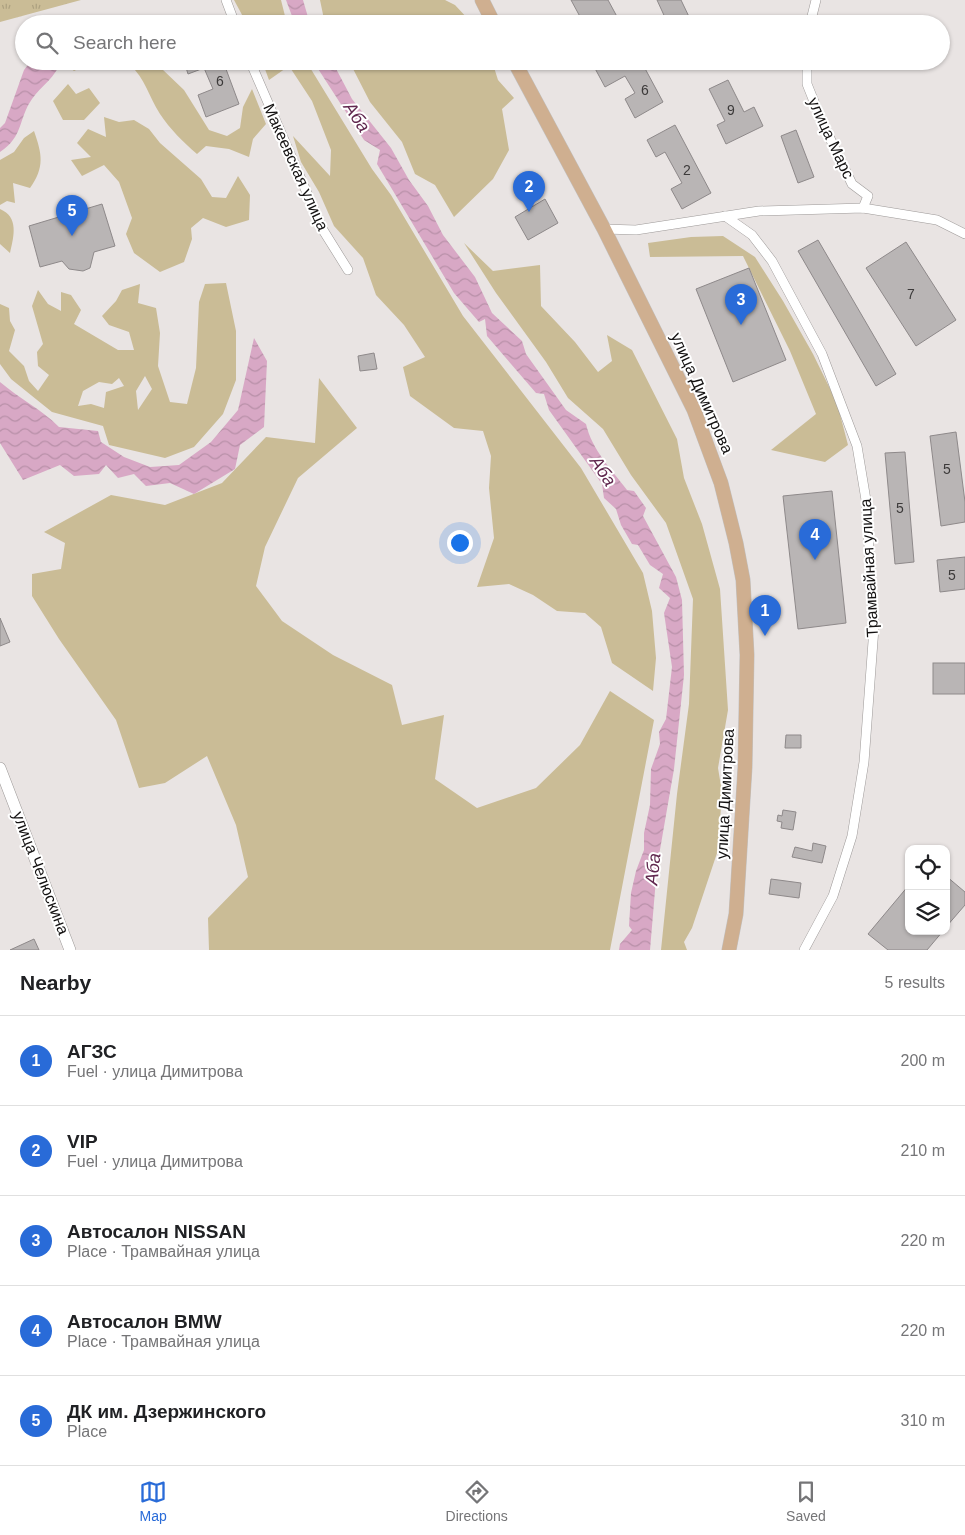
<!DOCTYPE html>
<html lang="en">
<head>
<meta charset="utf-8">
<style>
	body { margin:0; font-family:Helvetica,sans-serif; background:#f6f6f6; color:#202124 }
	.controls { position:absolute; right:15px; bottom:15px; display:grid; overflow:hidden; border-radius:10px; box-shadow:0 1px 4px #0004 }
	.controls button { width:45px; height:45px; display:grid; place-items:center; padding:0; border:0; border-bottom:1px solid #e0e0e0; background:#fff; color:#202124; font:25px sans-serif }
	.you { position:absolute; left:459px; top:542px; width:18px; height:18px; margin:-12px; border:4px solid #fff; border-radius:50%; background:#1a73e8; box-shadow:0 0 0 8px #1a73e833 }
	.badge { display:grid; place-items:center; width:32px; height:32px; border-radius:50%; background:#296bd8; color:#fff; font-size:16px; font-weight:700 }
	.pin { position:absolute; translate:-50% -41px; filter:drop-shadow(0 1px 2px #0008) }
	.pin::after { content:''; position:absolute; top:26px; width:18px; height:15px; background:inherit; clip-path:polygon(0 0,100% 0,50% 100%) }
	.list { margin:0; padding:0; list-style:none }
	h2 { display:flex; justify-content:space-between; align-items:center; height:65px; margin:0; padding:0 20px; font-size:21px }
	h2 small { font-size:16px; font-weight:400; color:#757577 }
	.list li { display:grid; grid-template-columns:32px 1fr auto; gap:15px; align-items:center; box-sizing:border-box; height:90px; padding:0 20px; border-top:1px solid #e0e0e0 }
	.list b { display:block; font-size:19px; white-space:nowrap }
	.list p { margin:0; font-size:16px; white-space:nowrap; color:#757577 }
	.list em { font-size:16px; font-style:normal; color:#757577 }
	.icon { flex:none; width:28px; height:28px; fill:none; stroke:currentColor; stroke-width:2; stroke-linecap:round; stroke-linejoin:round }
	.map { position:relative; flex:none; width:965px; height:950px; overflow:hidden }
	.search { position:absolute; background:#fff; box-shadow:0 1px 4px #0004; left:15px; right:15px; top:15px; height:55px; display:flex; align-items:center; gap:12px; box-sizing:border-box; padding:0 18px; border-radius:28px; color:#757577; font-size:19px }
	.sheet { height:515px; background:#fff }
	nav { display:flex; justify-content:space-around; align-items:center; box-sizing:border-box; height:70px; border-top:1px solid #e0e0e0; background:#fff; font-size:14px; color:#757577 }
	nav a { display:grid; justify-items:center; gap:2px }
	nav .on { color:#296bd8 }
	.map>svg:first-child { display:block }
</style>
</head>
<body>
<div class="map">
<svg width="965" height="950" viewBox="0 0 965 950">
	<defs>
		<pattern id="park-tufts" width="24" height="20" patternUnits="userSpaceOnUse" patternTransform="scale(1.25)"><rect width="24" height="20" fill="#cabc96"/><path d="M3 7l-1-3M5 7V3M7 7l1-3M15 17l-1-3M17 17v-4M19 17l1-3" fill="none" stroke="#ada180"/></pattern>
		<pattern id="water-waves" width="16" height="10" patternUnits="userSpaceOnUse" patternTransform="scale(1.25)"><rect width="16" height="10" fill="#d8a8c5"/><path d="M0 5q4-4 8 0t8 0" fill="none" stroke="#b890a8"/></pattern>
	</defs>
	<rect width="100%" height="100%" fill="#e9e4e3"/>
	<g fill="#cabc96" fill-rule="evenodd">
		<polygon points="234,0 281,0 287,24 247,24"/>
		<polygon points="320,0 445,0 455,5 469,20 446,19 449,24 325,24"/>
		<polygon points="94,61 74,71 63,62 63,61"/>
		<path d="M133,61H163L162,69L184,90L209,130L227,136L240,128L243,107L252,89L266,124L253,139L249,157L229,149L206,146L197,154C183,142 170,129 160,114C149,97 145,78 130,65Z"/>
		<polygon points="262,61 306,61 372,169 391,195 463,316 581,468 643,573 652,611 656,658 653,691 612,663 601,627 585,613 557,611 533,595 509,584 477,587 494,538 489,488 491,456 483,431 454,428 410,396 403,367 425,357 404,325 376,295 363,258 334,226 319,192 301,162 293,136 330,176 331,150 312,101 289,66 269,80"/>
		<polygon points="349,61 492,61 498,80 514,98 502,109 509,150 493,179 454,217 435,185 415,174 402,142 370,102"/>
		<polygon points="68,84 76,94 89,88 100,103 84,120 63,120 53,101"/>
		<polygon points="104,117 119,122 134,120 149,129 160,143 201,179 212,197 226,198 238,176 250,195 249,220 226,227 203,218 191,228 192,239 184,262 160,272 134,253 126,234 132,218 119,182 104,165 82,176 71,160 91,157 77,143 88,129 106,137"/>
		<path d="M34,131C42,154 45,167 30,188L13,183L15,203L7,201L0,205V160L14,152L24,138Z"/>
		<path d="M0,209C19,217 14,236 10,253L0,244Z"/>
		<polygon points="723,236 755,257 783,301 813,354 837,403 848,445 825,462 771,450 816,414 790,351 743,256 650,257 648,243 691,237"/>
		<polygon points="464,243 493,271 540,265 541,306 575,342 598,372 612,361 607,335 632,350 677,439 684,478 702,524 720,589 728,710 718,768 722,792 718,850 692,928 684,942 687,950 661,950 677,794 689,704 693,599 666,523 631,475 603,429 568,398 546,362 496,293"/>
		<path d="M226,283L236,331V380L223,414L194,447L165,458L109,445L103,426L52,412L11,379L0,364V304L9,308L10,321L15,330L9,351L24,366L29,381L38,391L49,375L38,366L37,352L43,344L32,306L38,290L48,304L61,311V292L71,295L81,310L74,324L118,350H134L129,332L109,325L102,316L116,301L122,290L140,284L138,303L156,308L160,333L158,366L170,402L187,404L196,368L199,302L205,284ZM145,376L152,389L138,410L136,391ZM119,378L124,386L106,392L104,408L91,404L78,406L83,391L99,382L112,384Z"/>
		<polygon points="319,378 357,428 298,478 265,547 256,586 282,621 333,655 392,685 402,725 444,715 435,779 477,808 536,788 580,745 610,691 654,720 610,950 209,950 208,918 248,877 236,825 207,756 165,783 139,788 116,720 59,639 32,596 32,574 61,569 65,543 44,532 111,495 165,505 222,483 266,437 315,443"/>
	</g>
	<polygon fill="url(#park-tufts)" points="0,0 81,0 0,22"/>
	<g fill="url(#water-waves)">
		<polygon points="286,0 303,0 310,24 295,24"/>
		<path d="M31,61H61C56,77 41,86 32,99C18,119 24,136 0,152V128L5,123L24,70Z"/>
		<path d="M313,61H332L352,99L391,148L409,180L428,206L443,235L475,277L492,313L522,341L526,354L566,410L586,424C592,450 611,469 627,490L634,491L646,508L643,516L676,577L682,600L684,675L674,769L657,867L650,950H619L620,944L632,930L629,926L631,893L636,871L644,850V833L650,805L651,769L660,744L659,732L666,719L672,667L664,613L670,598L659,588L663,574L650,565L638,545L632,544L621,525L616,509L604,498L602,484L549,410L544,394L536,393L487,336L485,319L479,322L454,293L377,164L380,150L364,140Z"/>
		<path d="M254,338L267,361L264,427L240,445L235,469L194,494L170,483L146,486L134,474L118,478L106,465L99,474L74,476L60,465L23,480L0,443V382C20,399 41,409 59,427L98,431L101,442L124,457L150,467L179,465L211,442L238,410Z"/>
	</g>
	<g fill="#b9b5b5" stroke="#8e898a">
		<polygon points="571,0 608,0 621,24 584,24"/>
		<polygon points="657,0 681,0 692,23 668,24"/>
		<polygon points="184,61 223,61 239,104 206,117 198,95 213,89 204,68 188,74"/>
		<polygon points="591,61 641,61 663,102 635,118 625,99 635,93 625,76 605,87"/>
		<polygon points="728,80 744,112 754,107 763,126 726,144 717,125 725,121 709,89"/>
		<polygon points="675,125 711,193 682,209 671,189 682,183 665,152 656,157 647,140"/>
		<polygon points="796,130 814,177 798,183 781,136"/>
		<polygon points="545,199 558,223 528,240 515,217"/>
		<polygon points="102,204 115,246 94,252 90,268 83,271 69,269 62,261 40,267 29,226"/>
		<polygon points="818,240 896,374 876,386 798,251"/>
		<polygon points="906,242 956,320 916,346 866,268"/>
		<polygon points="749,268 786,360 733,382 696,289"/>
		<polygon points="374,353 377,369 360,371 358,356"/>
		<polygon points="956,432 965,502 965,522 941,526 930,436"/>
		<polygon points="905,452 914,562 895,564 885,453"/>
		<polygon points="832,491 846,623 798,629 783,496"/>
		<polygon points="965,557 965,589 940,592 937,560"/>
		<polygon points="0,618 10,642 0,646"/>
		<rect x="933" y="663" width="32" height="31"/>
		<polygon points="786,735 801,735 801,748 785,748"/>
		<polygon points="783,810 796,812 793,830 781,828 782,822 777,821 778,815 782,816"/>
		<polygon points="813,843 826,846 822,863 792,857 795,847 812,851"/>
		<polygon points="946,876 965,892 965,905 946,927"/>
		<polygon points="771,879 801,883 799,898 769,894"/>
		<polygon points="909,885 909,931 943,931 927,950 888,950 868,934"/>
		<polygon points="34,939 39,950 10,950"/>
	</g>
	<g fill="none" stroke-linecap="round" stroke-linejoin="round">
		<g stroke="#9d9998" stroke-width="10">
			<g id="minor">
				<polyline points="226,0 235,24"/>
				<polyline points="810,24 816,0"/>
				<polyline points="250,61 323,230 348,270"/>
				<polyline points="807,61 807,84 823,124 852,184 868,196 863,208"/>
				<polyline points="725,216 752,235 772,261 822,354 857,446 866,500 874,628 864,762 852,836 833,896 804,950"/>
				<polyline points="604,229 636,230 759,211 863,208 937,220 965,234"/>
			</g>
		</g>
		<g stroke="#9d9998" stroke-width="12">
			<polyline id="tertiary" points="0,768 70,950"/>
		</g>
		<g stroke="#c2c1c1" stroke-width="15">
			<g id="primary">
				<polyline points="482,0 494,24"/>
				<polyline points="514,61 604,229 694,410 721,483 736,543 743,580 747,655 745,767 736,914 729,950"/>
			</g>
		</g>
		<use href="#minor" stroke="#fff" stroke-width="9"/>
		<use href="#tertiary" stroke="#fff" stroke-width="11"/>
		<use href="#primary" stroke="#cfaf90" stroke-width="14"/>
	</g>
	<g text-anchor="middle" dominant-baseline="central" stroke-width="4" stroke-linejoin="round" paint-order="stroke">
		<g font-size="14" fill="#3c3a3a">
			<text x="220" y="81">6</text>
			<text x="645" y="90">6</text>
			<text x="731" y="110">9</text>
			<text x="687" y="170">2</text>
			<text x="911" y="294">7</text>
			<text x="947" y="469">5</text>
			<text x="900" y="508">5</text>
			<text x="952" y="575">5</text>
		</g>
		<g font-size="16" fill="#131111" stroke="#fff">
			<text transform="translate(831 138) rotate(65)">улица Марс</text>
			<text transform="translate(296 167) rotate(66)">Макеевская улица</text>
			<text transform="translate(702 393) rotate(66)">улица Димитрова</text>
			<text transform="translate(869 568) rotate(-93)">Трамвайная улица</text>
			<text transform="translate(725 794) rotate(-87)">улица Димитрова</text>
			<text transform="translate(41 873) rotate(69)">улица Челюскина</text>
		</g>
		<g font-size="18" font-style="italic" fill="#61284f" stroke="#fff">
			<text transform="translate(357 117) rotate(56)">Аба</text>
			<text transform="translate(603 471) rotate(57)">Аба</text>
			<text transform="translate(653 869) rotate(-84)">Аба</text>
		</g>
	</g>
</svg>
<div class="controls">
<button><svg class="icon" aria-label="locate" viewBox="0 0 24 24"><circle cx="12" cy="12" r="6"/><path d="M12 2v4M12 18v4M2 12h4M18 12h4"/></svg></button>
<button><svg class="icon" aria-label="layers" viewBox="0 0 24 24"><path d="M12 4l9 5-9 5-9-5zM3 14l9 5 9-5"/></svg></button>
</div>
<div class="you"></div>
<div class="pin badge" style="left:765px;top:636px">1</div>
<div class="pin badge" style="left:529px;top:212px">2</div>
<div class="pin badge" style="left:741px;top:325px">3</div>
<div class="pin badge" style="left:815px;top:560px">4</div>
<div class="pin badge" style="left:72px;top:236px">5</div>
<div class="search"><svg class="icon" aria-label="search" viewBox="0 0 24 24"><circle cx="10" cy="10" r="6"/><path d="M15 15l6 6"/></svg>Search here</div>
</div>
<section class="sheet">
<h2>Nearby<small>5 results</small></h2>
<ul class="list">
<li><span class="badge">1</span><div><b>АГЗС</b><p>Fuel · улица Димитрова</p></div><em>200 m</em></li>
<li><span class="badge">2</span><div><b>VIP</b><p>Fuel · улица Димитрова</p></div><em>210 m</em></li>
<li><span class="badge">3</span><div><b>Автосалон NISSAN</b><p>Place · Трамвайная улица</p></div><em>220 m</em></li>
<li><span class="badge">4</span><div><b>Автосалон BMW</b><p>Place · Трамвайная улица</p></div><em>220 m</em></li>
<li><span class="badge">5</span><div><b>ДК им. Дзержинского</b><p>Place</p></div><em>310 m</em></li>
</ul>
</section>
<nav>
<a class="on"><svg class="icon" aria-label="map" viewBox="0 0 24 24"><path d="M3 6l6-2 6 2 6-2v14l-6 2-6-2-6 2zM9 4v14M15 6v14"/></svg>Map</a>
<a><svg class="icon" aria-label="directions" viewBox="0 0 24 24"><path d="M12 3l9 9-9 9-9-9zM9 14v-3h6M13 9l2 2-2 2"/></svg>Directions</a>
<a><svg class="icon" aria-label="saved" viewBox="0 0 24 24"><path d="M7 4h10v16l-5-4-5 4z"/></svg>Saved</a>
</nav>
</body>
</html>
